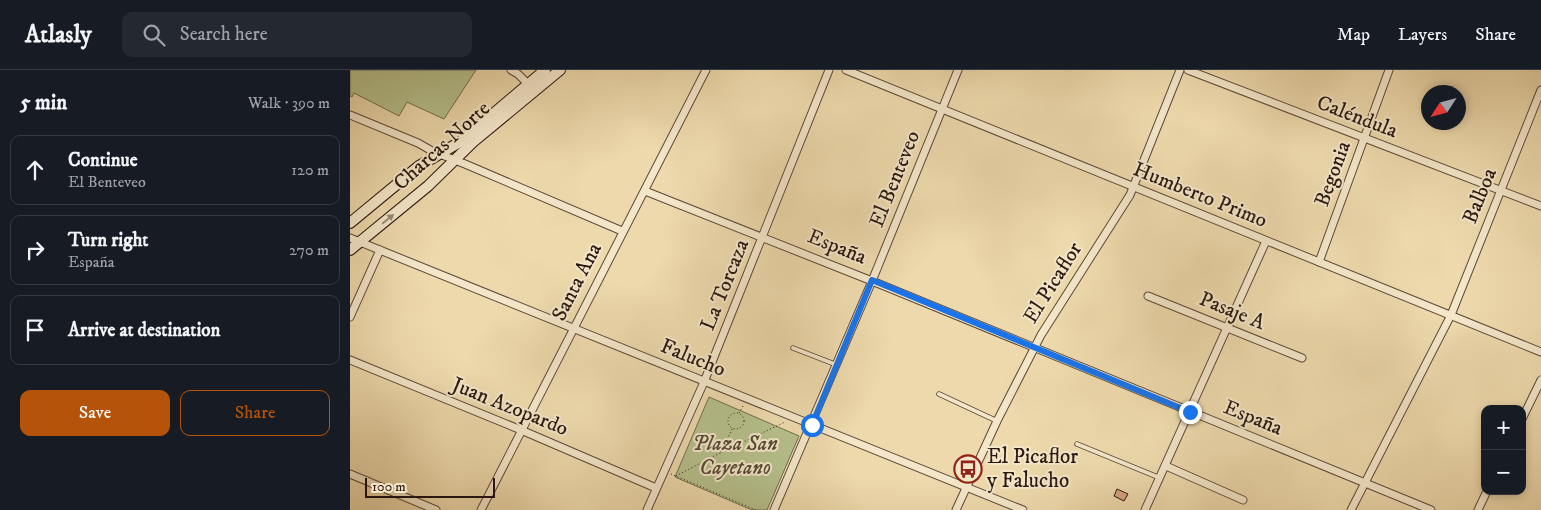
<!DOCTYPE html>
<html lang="en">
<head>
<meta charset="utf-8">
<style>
	body { margin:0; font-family:"IM FELL DW Pica",serif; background:#242831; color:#f1f3f6 }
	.controls { position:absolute; right:15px; bottom:15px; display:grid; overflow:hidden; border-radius:10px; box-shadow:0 2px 8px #0003 }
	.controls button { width:45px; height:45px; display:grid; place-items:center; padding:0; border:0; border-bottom:1px solid #363941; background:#171b24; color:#f1f3f6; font:25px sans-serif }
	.compass { position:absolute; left:1071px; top:15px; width:45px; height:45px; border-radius:50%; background:#171b24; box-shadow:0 2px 8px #0003; rotate:234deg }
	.scale { position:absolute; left:15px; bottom:12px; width:130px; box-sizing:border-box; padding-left:5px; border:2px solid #2c1810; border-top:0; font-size:14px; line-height:18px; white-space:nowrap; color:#2c1810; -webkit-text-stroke:4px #f3e6c9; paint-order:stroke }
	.stop { position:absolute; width:15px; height:15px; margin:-11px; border:4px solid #1a73e8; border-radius:50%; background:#fff }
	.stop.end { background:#1a73e8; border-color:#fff; box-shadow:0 1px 5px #0008 }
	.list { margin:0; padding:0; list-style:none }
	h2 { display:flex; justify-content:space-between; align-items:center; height:65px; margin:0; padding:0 20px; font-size:21px }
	h2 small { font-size:16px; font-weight:400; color:#9ea1a6 }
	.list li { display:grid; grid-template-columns:32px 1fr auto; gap:15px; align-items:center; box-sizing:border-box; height:70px; margin:0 10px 10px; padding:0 10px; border:1px solid #363941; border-radius:10px }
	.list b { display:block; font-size:19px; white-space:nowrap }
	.list p { margin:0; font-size:16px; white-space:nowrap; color:#9ea1a6 }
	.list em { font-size:16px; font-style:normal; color:#9ea1a6 }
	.actions { display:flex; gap:10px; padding:15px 20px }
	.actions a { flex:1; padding:11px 0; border:1px solid #b45309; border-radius:10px; text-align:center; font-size:18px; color:#b45309 }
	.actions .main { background:#b45309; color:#fff }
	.icon { flex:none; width:28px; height:28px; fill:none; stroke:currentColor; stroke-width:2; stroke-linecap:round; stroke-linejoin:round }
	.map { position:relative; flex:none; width:1191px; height:440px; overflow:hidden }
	header { display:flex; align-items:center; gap:30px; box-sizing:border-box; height:70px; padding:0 25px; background:#171b24; border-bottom:1px solid #363941 }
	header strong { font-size:24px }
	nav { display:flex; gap:28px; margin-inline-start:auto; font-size:18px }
	.search { width:350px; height:45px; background:#242831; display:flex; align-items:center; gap:12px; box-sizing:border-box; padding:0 18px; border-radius:10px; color:#9ea1a6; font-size:19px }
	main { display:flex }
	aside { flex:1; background:#171b24 }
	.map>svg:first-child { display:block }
</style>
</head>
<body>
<header>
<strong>Atlasly</strong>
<div class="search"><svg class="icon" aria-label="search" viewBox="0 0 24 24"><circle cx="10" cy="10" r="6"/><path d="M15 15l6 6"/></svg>Search here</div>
<nav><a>Map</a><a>Layers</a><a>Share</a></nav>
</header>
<main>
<aside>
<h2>5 min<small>Walk · 390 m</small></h2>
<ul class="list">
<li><svg class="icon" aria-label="ahead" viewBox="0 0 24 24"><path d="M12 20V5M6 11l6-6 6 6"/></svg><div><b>Continue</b><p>El Benteveo</p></div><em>120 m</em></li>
<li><svg class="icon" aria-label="right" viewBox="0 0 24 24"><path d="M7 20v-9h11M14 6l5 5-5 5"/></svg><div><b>Turn right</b><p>España</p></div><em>270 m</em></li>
<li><svg class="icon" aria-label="arrive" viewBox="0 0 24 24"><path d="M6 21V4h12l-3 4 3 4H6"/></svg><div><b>Arrive at destination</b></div></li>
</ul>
<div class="actions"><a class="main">Save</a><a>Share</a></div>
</aside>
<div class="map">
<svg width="1191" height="440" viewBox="0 0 1191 440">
	<rect width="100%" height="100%" fill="#edd9ac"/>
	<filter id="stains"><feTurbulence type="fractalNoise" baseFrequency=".004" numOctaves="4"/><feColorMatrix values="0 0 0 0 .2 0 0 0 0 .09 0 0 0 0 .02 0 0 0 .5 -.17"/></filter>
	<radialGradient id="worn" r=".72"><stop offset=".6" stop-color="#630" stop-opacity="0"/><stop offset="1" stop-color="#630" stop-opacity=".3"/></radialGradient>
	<g fill="#b5c08c" stroke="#706c4e">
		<polygon points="0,0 126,0 94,49 57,32 49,46 4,23 2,27 0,26"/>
		<polygon points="359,327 449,366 417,440 402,440 325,407"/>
	</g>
	<polygon fill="#d8a385" stroke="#2c1810" points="767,419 778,424 774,431 764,426"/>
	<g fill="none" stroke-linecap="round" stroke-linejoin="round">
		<g stroke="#5c4837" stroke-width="5.5">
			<g id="lane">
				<polyline points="443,278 487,295"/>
				<polyline points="589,324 647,351"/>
				<polyline points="727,374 810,408"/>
			</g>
		</g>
		<g stroke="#5c4837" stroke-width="9">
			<g id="street">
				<polyline points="161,0 168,4 180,16"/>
				<polyline points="496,0 1191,282"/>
				<polyline points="838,0 1191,136"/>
				<polyline points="0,45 68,73 82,81 115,94 272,161"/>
				<polyline points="295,121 522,211 1081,440"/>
				<polyline points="0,168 673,440"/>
				<polyline points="969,192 1039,0"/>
				<polyline points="798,226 952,288"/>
				<polyline points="0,247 30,180"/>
				<polyline points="0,290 171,360 306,418"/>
				<polyline points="1172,349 1191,310"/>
				<polyline points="816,396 893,430"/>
				<polyline points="0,404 86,440"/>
				<polyline points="131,440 356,0"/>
				<polyline points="297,440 354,312 479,0"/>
				<polyline points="424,440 522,211 608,0"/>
				<polyline points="606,440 647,351 691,265 780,125 830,0"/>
				<polyline points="795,440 916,171"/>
				<polyline points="1001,440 1101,245 1191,20"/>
				<polyline points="1128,440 1137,421"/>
			</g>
		</g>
		<g stroke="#2c1810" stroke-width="12">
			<g id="secondary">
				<polyline points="0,153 69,96 110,72 195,0"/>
				<polyline points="0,180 78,116 123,72 210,0"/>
			</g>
		</g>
		<g stroke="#2c1810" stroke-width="1" stroke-dasharray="1 2.5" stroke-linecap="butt">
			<polyline points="389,343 393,336"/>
			<circle cx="386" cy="351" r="8"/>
			<polyline points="371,382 382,359"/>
			<polyline points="321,404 406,440"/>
			<polyline points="326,406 360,388 435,352"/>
		</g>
		<use href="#lane" stroke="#f3e6c9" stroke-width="4"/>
		<use href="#street" stroke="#f3e6c9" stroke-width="7"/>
		<use href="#secondary" stroke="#f3e6c9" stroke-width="10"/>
	</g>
	<defs><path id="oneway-solid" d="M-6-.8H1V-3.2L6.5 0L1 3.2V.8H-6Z" transform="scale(1.25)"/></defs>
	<use fill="#998976" href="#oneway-solid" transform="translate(38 149) rotate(-39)"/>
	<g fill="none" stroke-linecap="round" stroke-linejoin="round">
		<polyline stroke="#1a73e8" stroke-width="6" points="462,355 522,210 840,342"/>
	</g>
	<defs>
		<g id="bus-ring" transform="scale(1.4375)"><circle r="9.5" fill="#f3e6c9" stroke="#8f2418" stroke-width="1.5"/><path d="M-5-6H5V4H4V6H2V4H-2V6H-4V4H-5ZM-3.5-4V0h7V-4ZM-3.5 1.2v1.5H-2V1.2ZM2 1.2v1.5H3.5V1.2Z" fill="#8f2418"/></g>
	</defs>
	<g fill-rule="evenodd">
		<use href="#bus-ring" x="618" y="399"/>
	</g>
	<g text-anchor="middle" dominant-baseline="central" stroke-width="4" stroke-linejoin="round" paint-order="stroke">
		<g font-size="21" fill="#2c1810" stroke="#f3e6c9">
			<text transform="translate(1007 47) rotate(21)">Caléndula</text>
			<text transform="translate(92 76) rotate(-42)">Charcas Norte</text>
			<text transform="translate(983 104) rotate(-70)">Begonia</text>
			<text transform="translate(545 109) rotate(-68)">El Benteveo</text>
			<text transform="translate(850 125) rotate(22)">Humberto Primo</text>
			<text transform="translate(1130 126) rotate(-68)">Balboa</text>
			<text transform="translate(487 177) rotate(22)">España</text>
			<text transform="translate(227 212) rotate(-63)">Santa Ana</text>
			<text transform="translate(703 213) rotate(-58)">El Picaflor</text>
			<text transform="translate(375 215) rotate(-68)">La Torcaza</text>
			<text transform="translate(882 241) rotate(22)">Pasaje A</text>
			<text transform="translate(343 288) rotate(22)">Falucho</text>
			<text transform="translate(160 337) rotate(22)">Juan Azopardo</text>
			<text transform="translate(903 348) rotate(22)">España</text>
		</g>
		<g font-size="21" font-style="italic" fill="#554a35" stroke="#f3e6c9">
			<text x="385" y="374">Plaza San<tspan x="385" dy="24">Cayetano</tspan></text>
		</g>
		<g font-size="21" fill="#2c1810" stroke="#f3e6c9" text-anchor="start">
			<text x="637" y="387">El Picaflor<tspan x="637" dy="24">y Falucho</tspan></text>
		</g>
	</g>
	<rect width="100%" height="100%" filter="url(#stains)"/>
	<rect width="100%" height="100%" fill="url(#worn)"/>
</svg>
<div class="controls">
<button>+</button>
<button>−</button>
</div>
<svg class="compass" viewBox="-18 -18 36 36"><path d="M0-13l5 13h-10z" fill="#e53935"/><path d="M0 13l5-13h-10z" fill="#9ea1a6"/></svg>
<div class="scale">100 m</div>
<div class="stop" style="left:462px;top:355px"></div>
<div class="stop end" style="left:840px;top:342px"></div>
</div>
</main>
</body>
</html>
